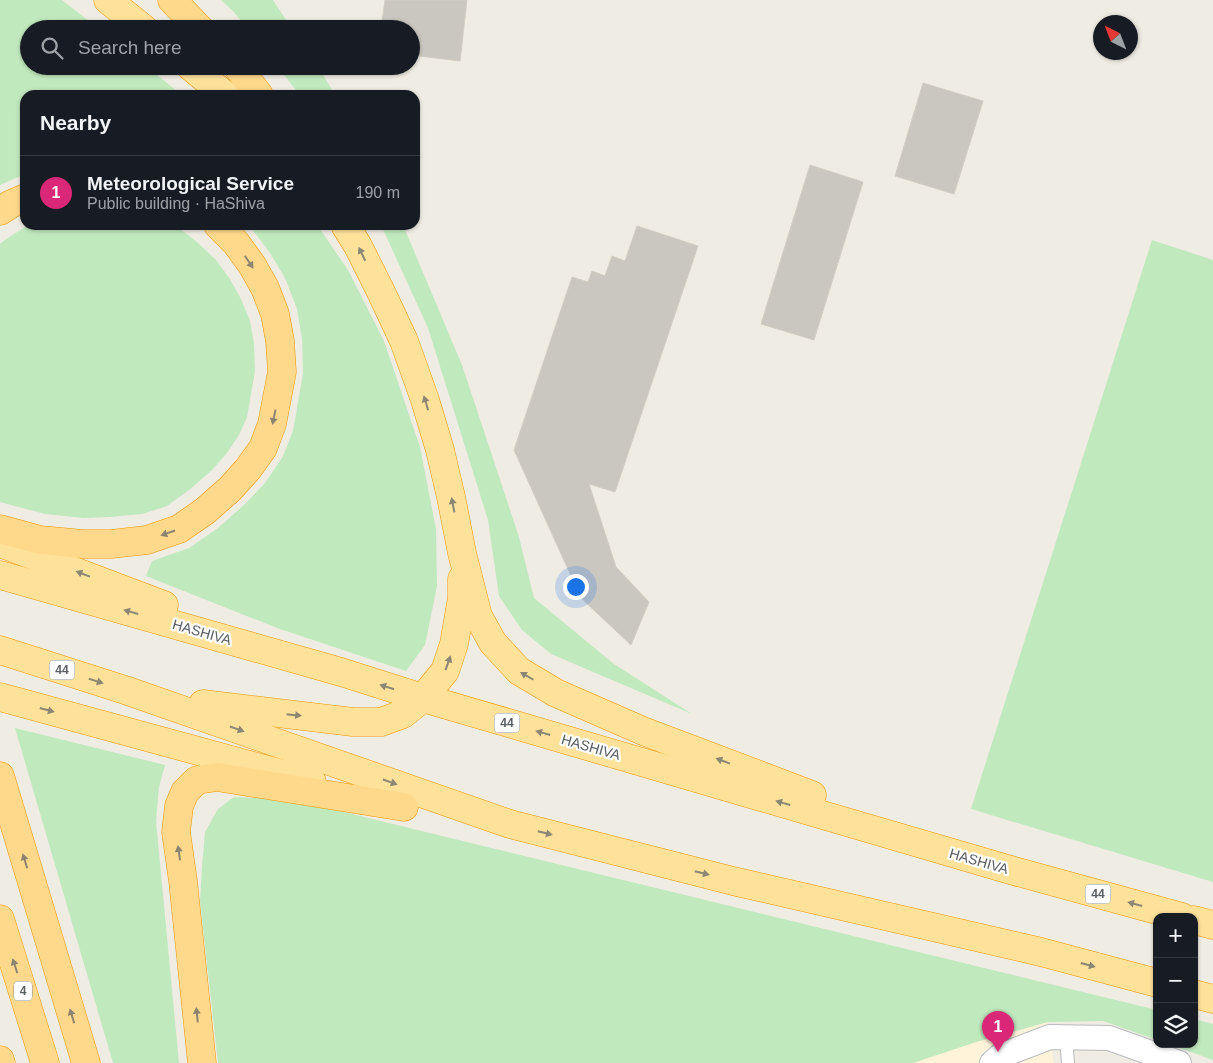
<!DOCTYPE html>
<html lang="en">
<head>
<meta charset="utf-8">
<style>
	body { margin:0; font-family:Arial,sans-serif; background:#242831; color:#f1f3f6 }
	.controls { position:absolute; right:15px; bottom:15px; display:grid; overflow:hidden; border-radius:10px; box-shadow:0 1px 4px #0004 }
	.controls button { width:45px; height:45px; display:grid; place-items:center; padding:0; border:0; border-bottom:1px solid #363941; background:#171b24; color:#f1f3f6; font:25px sans-serif }
	.compass { position:absolute; left:1093px; top:15px; width:45px; height:45px; border-radius:50%; background:#171b24; box-shadow:0 1px 4px #0004; rotate:318deg }
	.you { position:absolute; left:575px; top:586px; width:18px; height:18px; margin:-12px; border:4px solid #fff; border-radius:50%; background:#1a73e8; box-shadow:0 0 0 8px #1a73e833 }
	.badge { display:grid; place-items:center; width:32px; height:32px; border-radius:50%; background:#db2777; color:#fff; font-size:16px; font-weight:700 }
	.pin { position:absolute; translate:-50% -41px; filter:drop-shadow(0 1px 2px #0008) }
	.pin::after { content:''; position:absolute; top:26px; width:18px; height:15px; background:inherit; clip-path:polygon(0 0,100% 0,50% 100%) }
	.list { margin:0; padding:0; list-style:none }
	h2 { display:flex; justify-content:space-between; align-items:center; height:65px; margin:0; padding:0 20px; font-size:21px }
	h2 small { font-size:16px; font-weight:400; color:#9ea1a6 }
	.list li { display:grid; grid-template-columns:32px 1fr auto; gap:15px; align-items:center; box-sizing:border-box; height:75px; padding:0 20px; border-top:1px solid #363941 }
	.list b { display:block; font-size:19px; white-space:nowrap }
	.list p { margin:0; font-size:16px; white-space:nowrap; color:#9ea1a6 }
	.list em { font-size:16px; font-style:normal; color:#9ea1a6 }
	.icon { flex:none; width:28px; height:28px; fill:none; stroke:currentColor; stroke-width:2; stroke-linecap:round; stroke-linejoin:round }
	.map { position:relative; flex:none; width:1213px; height:1063px; overflow:hidden }
	.search { position:absolute; background:#171b24; box-shadow:0 1px 4px #0004; left:20px; top:20px; width:400px; height:55px; display:flex; align-items:center; gap:12px; box-sizing:border-box; padding:0 18px; border-radius:28px; color:#9ea1a6; font-size:19px }
	.panel { position:absolute; background:#171b24; box-shadow:0 1px 4px #0004; left:20px; top:90px; width:400px; height:140px; border-radius:15px }
	.map>svg:first-child { display:block }
</style>
</head>
<body>
<div class="map">
<svg width="1213" height="1063" viewBox="0 0 1213 1063">
	<rect width="100%" height="100%" fill="#efece3"/>
	<polygon fill="#fff3d9" points="1048,1022 1054,1063 913,1063 976,1042"/>
	<g fill="#c1e9be">
		<polygon points="0,0 62,0 99,29 29,29 29,66 146,66 182,95 25,95 25,174 0,185"/>
		<polygon points="221,0 273,0 292,29 247,29 234,12"/>
		<polygon points="277,66 318,66 335,95 300,95"/>
		<polygon points="28,225 172,225 183,231 198,243 216,260 230,279 241,299 250,321 254,344 255,371 247,417 239,435 227,453 212,470 189,490 167,506 142,514 110,517 84,518 45,514 0,502 0,244 5,240"/>
		<polygon points="249,225 317,225 348,270 384,341 420,447 436,529 437,586 425,645 406,671 277,628 146,576 152,561 189,548 218,528 245,504 265,483 282,458 293,431 303,373 302,339 297,309 285,278 270,253"/>
		<polygon points="381,225 403,225 462,365 519,537 534,598 614,664 692,714 551,654 522,630 499,596 488,520 428,328"/>
		<polygon points="1152,240 1213,260 1213,882 971,809"/>
		<polygon points="15,728 165,765 159,787 156,821 179,1063 113,1063"/>
		<polygon points="234,797 259,798 319,806 1157,1010 1157,1040 1103,1021 1048,1022 976,1042 913,1063 218,1063 200,901 202,867 205,832 218,809"/>
		<polygon points="1194,1019 1213,1024 1213,1060 1169,1044 1194,1044"/>
	</g>
	<g fill="#cac6c0" stroke="#d4cdc1">
		<polygon points="385,0 467,0 460,61 411,55 411,29 381,29"/>
		<polygon points="923,83 983,101 954,194 895,176"/>
		<polygon points="810,165 863,182 814,340 761,324"/>
		<polygon points="637,226 698,246 615,492 589,484 616,567 649,602 631,645 581,598 514,450 572,277 588,282 592,271 605,276 612,256 625,261"/>
	</g>
	<g fill="none" stroke-linecap="round" stroke-linejoin="round">
		<g stroke="#b6babe" stroke-width="14">
			<polyline id="service" points="1066,1037 1068,1063"/>
		</g>
		<g stroke="#b6babe" stroke-width="26">
			<polyline id="minor" points="992,1063 1000,1056 1050,1037 1109,1038 1179,1063"/>
		</g>
		<g stroke="#f39500" stroke-width="29">
			<g id="trunk">
				<polyline points="108,0 144,29"/>
				<polyline points="190,66 225,95"/>
				<polyline points="345,225 358,246 381,292 404,341 425,400 440,450 451,497 462,553 478,616 493,643 519,671 556,693 643,731 812,795"/>
				<polyline points="0,543 164,605"/>
				<polyline points="0,575 341,672 423,698 1014,871 1182,917"/>
				<polyline points="0,650 125,690 510,824 733,881 1041,952 1157,983"/>
				<polyline points="0,697 312,782"/>
				<polyline points="203,704 353,722 381,722 403,714 423,698 445,671 454,644 462,598 462,579"/>
				<polyline points="1194,920 1213,925"/>
				<polyline points="1194,994 1213,999"/>
			</g>
		</g>
		<g stroke="#f39500" stroke-width="29">
			<g id="motorway">
				<polyline points="172,0 200,29"/>
				<polyline points="237,66 259,95"/>
				<polyline points="0,211 11,204 25,198"/>
				<polyline points="0,529 40,540 83,544 111,544 147,540 179,529 205,511 230,489 248,469 263,448 272,424 282,372 280,341 275,314 265,288 252,265 236,243 218,225"/>
				<polyline points="0,776 86,1063"/>
				<polyline points="0,919 45,1063"/>
				<polyline points="0,1060 1,1063"/>
				<polyline points="202,1063 183,881 176,832 179,806 185,792 197,780 217,777 404,807"/>
			</g>
		</g>
		<use href="#service" stroke="#fff" stroke-width="12"/>
		<use href="#minor" stroke="#fff" stroke-width="24"/>
		<use href="#trunk" stroke="#ffe29a" stroke-width="28"/>
		<use href="#motorway" stroke="#ffd98b" stroke-width="28"/>
	</g>
	<defs><path id="oneway-solid" d="M-6-.8H1V-3.2L6.5 0L1 3.2V.8H-6Z" transform="scale(1.25)"/></defs>
	<g fill="#8c8775">
		<use href="#oneway-solid" transform="translate(362 254) rotate(-116)"/>
		<use href="#oneway-solid" transform="translate(426 403) rotate(-107)"/>
		<use href="#oneway-solid" transform="translate(453 505) rotate(-101)"/>
		<use href="#oneway-solid" transform="translate(83 574) rotate(-159)"/>
		<use href="#oneway-solid" transform="translate(131 612) rotate(-164)"/>
		<use href="#oneway-solid" transform="translate(448 663) rotate(-70)"/>
		<use href="#oneway-solid" transform="translate(527 676) rotate(-150)"/>
		<use href="#oneway-solid" transform="translate(96 681) rotate(18)"/>
		<use href="#oneway-solid" transform="translate(387 687) rotate(-162)"/>
		<use href="#oneway-solid" transform="translate(47 710) rotate(15)"/>
		<use href="#oneway-solid" transform="translate(294 715) rotate(6)"/>
		<use href="#oneway-solid" transform="translate(237 729) rotate(19)"/>
		<use href="#oneway-solid" transform="translate(543 733) rotate(-164)"/>
		<use href="#oneway-solid" transform="translate(723 761) rotate(-159)"/>
		<use href="#oneway-solid" transform="translate(390 782) rotate(19)"/>
		<use href="#oneway-solid" transform="translate(783 803) rotate(-164)"/>
		<use href="#oneway-solid" transform="translate(545 833) rotate(14)"/>
		<use href="#oneway-solid" transform="translate(702 873) rotate(14)"/>
		<use href="#oneway-solid" transform="translate(1135 904) rotate(-165)"/>
		<use href="#oneway-solid" transform="translate(1088 965) rotate(15)"/>
	</g>
	<g fill="#8c8470">
		<use href="#oneway-solid" transform="translate(249 262) rotate(56)"/>
		<use href="#oneway-solid" transform="translate(274 417) rotate(102)"/>
		<use href="#oneway-solid" transform="translate(168 533) rotate(161)"/>
		<use href="#oneway-solid" transform="translate(179 853) rotate(-98)"/>
		<use href="#oneway-solid" transform="translate(25 861) rotate(-107)"/>
		<use href="#oneway-solid" transform="translate(15 966) rotate(-108)"/>
		<use href="#oneway-solid" transform="translate(197 1015) rotate(-96)"/>
		<use href="#oneway-solid" transform="translate(72 1016) rotate(-107)"/>
	</g>
	<g text-anchor="middle" dominant-baseline="central" stroke-width="4.5" stroke-linejoin="round" paint-order="stroke">
		<g fill="#fff" stroke="#8c9093" stroke-width="1">
			<rect x="49.5" y="660.5" width="25" height="19" rx="4"/>
			<rect x="494.5" y="713.5" width="25" height="19" rx="4"/>
			<rect x="1085.5" y="884.5" width="25" height="19" rx="4"/>
			<rect x="14" y="981.5" width="18" height="19" rx="4"/>
		</g>
		<g font-size="12" font-weight="bold" fill="#5b6065">
			<text x="62" y="670">44</text>
			<text x="507" y="723">44</text>
			<text x="1098" y="894">44</text>
			<text x="23" y="991">4</text>
		</g>
		<g font-size="14" fill="#5b6065" stroke="#fff">
			<text transform="translate(202 632) rotate(16)">HASHIVA</text>
			<text transform="translate(591 747) rotate(16)">HASHIVA</text>
			<text transform="translate(979 861) rotate(16)">HASHIVA</text>
		</g>
	</g>
</svg>
<div class="controls">
<button>+</button>
<button>−</button>
<button><svg class="icon" aria-label="layers" viewBox="0 0 24 24"><path d="M12 4l9 5-9 5-9-5zM3 14l9 5 9-5"/></svg></button>
</div>
<svg class="compass" viewBox="-18 -18 36 36"><path d="M0-13l5 13h-10z" fill="#e53935"/><path d="M0 13l5-13h-10z" fill="#9ea1a6"/></svg>
<div class="you"></div>
<div class="pin badge" style="left:998px;top:1052px">1</div>
<div class="search"><svg class="icon" aria-label="search" viewBox="0 0 24 24"><circle cx="10" cy="10" r="6"/><path d="M15 15l6 6"/></svg>Search here</div>
<section class="panel">
<h2>Nearby<small></small></h2>
<ul class="list">
<li><span class="badge">1</span><div><b>Meteorological Service</b><p>Public building · HaShiva</p></div><em>190 m</em></li>
</ul>
</section>
</div>
</body>
</html>
